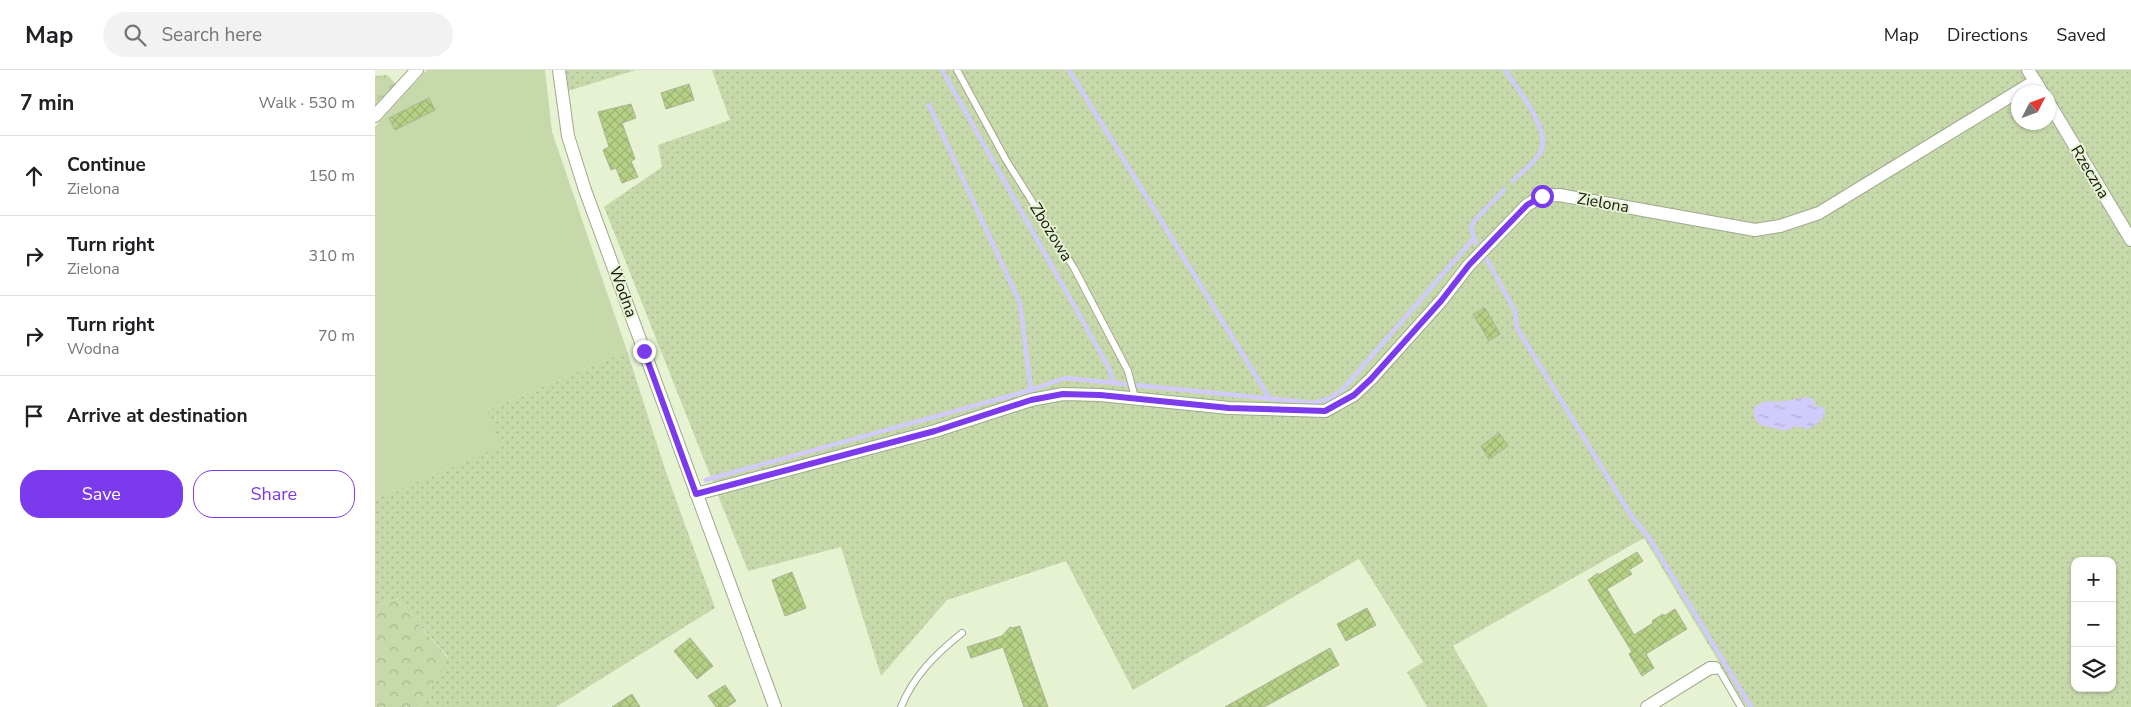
<!DOCTYPE html>
<html lang="en">
<head>
<meta charset="utf-8">
<style>
	body { margin:0; font-family:"Nunito Sans",sans-serif; background:#f2f2f2; color:#202124 }
	.controls { position:absolute; right:15px; bottom:15px; display:grid; overflow:hidden; border-radius:10px; box-shadow:0 1px 4px #0004 }
	.controls button { width:45px; height:45px; display:grid; place-items:center; padding:0; border:0; border-bottom:1px solid #e0e0e0; background:#fff; color:#202124; font:25px sans-serif }
	.compass { position:absolute; left:1636px; top:15px; width:45px; height:45px; border-radius:50%; background:#fff; box-shadow:0 1px 4px #0004; rotate:48deg }
	.stop { position:absolute; width:15px; height:15px; margin:-11px; border:4px solid #7c3aed; border-radius:50%; background:#fff }
	.stop.end { background:#7c3aed; border-color:#fff; box-shadow:0 1px 5px #0008 }
	.list { margin:0; padding:0; list-style:none }
	h2 { display:flex; justify-content:space-between; align-items:center; height:65px; margin:0; padding:0 20px; font-size:21px }
	h2 small { font-size:16px; font-weight:400; color:#757577 }
	.list li { display:grid; grid-template-columns:32px 1fr auto; gap:15px; align-items:center; box-sizing:border-box; height:80px; padding:0 20px; border-top:1px solid #e0e0e0 }
	.list b { display:block; font-size:19px; white-space:nowrap }
	.list p { margin:0; font-size:16px; white-space:nowrap; color:#757577 }
	.list em { font-size:16px; font-style:normal; color:#757577 }
	.actions { display:flex; gap:10px; padding:15px 20px }
	.actions a { flex:1; padding:11px 0; border:1px solid #7c3aed; border-radius:20px; text-align:center; font-size:18px; color:#7c3aed }
	.actions .main { background:#7c3aed; color:#fff }
	.icon { flex:none; width:28px; height:28px; fill:none; stroke:currentColor; stroke-width:2; stroke-linecap:round; stroke-linejoin:round }
	.map { position:relative; flex:none; width:1756px; height:637px; overflow:hidden }
	header { display:flex; align-items:center; gap:30px; box-sizing:border-box; height:70px; padding:0 25px; background:#fff; border-bottom:1px solid #e0e0e0 }
	header strong { font-size:24px }
	nav { display:flex; gap:28px; margin-inline-start:auto; font-size:18px }
	.search { width:350px; height:45px; background:#f2f2f2; display:flex; align-items:center; gap:12px; box-sizing:border-box; padding:0 18px; border-radius:28px; color:#757577; font-size:19px }
	main { display:flex }
	aside { flex:1; background:#fff }
	.map>svg:first-child { display:block }
</style>
</head>
<body>
<header>
<strong>Map</strong>
<div class="search"><svg class="icon" aria-label="search" viewBox="0 0 24 24"><circle cx="10" cy="10" r="6"/><path d="M15 15l6 6"/></svg>Search here</div>
<nav><a>Map</a><a>Directions</a><a>Saved</a></nav>
</header>
<main>
<aside>
<h2>7 min<small>Walk · 530 m</small></h2>
<ul class="list">
<li><svg class="icon" aria-label="ahead" viewBox="0 0 24 24"><path d="M12 20V5M6 11l6-6 6 6"/></svg><div><b>Continue</b><p>Zielona</p></div><em>150 m</em></li>
<li><svg class="icon" aria-label="right" viewBox="0 0 24 24"><path d="M7 20v-9h11M14 6l5 5-5 5"/></svg><div><b>Turn right</b><p>Zielona</p></div><em>310 m</em></li>
<li><svg class="icon" aria-label="right" viewBox="0 0 24 24"><path d="M7 20v-9h11M14 6l5 5-5 5"/></svg><div><b>Turn right</b><p>Wodna</p></div><em>70 m</em></li>
<li><svg class="icon" aria-label="arrive" viewBox="0 0 24 24"><path d="M6 21V4h12l-3 4 3 4H6"/></svg><div><b>Arrive at destination</b></div></li>
</ul>
<div class="actions"><a class="main">Save</a><a>Share</a></div>
</aside>
<div class="map">
<svg width="1756" height="637" viewBox="0 0 1756 637">
	<defs>
		<pattern id="grass-dots" width="8" height="8" patternUnits="userSpaceOnUse" patternTransform="scale(1.25)"><rect width="8" height="8" fill="#c7d9aa"/><path d="M2 2h.1M6 6h.1" fill="none" stroke="#aaba91" stroke-width="1.8" stroke-linecap="round"/></pattern>
		<pattern id="forest-crowns" width="20" height="18" patternUnits="userSpaceOnUse" patternTransform="scale(1.25)"><rect width="20" height="18" fill="#c7d9aa"/><path d="M2 6a3 3 0 1 1 6 0M12 15a3 3 0 1 1 6 0" fill="none" stroke="#aaba91"/></pattern>
		<pattern id="water-ripples" width="26" height="14" patternUnits="userSpaceOnUse" patternTransform="scale(1.25)"><rect width="26" height="14" fill="#d0cbf8"/><path d="M2 4q2-2 4 0t4 0M15 11q2-2 4 0t4 0" fill="none" stroke="#b2aed3"/></pattern>
		<pattern id="building-cross-hatch" width="8" height="8" patternUnits="userSpaceOnUse" patternTransform="scale(1.25)"><rect width="8" height="8" fill="#b6d186"/><path d="M0 0l8 8M0 8l8-8" fill="none" stroke="#9cb372"/></pattern>
	</defs>
	<rect width="100%" height="100%" fill="#e6f2d2"/>
	<g fill="url(#grass-dots)" fill-rule="evenodd">
		<polygon points="191,0 261,0 193,21"/>
		<path d="M337,0H1756V637H1371L1269,468L1078,576L1113,637H1052L1032,602L1048,592L984,489L758,620L691,491L572,530L506,606L466,477L373,501L229,137L287,97L283,75L355,50ZM1644,22H1674V52H1644ZM1700,491H1737V618H1700Z"/>
		<polygon points="0,78 112,340 252,281 290,399 340,538 181,637 46,637 73,587 22,529 0,536 0,429 95,389"/>
	</g>
	<g fill="url(#forest-crowns)">
		<polygon points="12,5 21,14 0,36 0,6"/>
		<polygon points="22,529 73,588 46,637 0,637 0,536"/>
	</g>
	<polygon fill="#c7d9aa" points="52,0 170,0 177,62 252,281 112,340 125,377 0,429 0,57"/>
	<path fill="url(#water-ripples)" d="M1431,327L1438,329L1441,336L1448,337L1450,340C1449,351 1442,354 1433,359L1421,356L1410,361L1385,355L1379,347V337C1393,328 1396,333 1410,331C1417,330 1424,328 1431,327Z"/>
	<g fill="none" stroke-linecap="round" stroke-linejoin="round">
		<g stroke="#d0cbf8" stroke-width="4.5">
			<polyline points="567,0 734,298 739,313"/>
			<polyline points="694,0 895,329"/>
			<path d="M1130,0C1142,19 1178,61 1165,83C1159,93 1147,102 1138,111"/>
			<polyline points="554,35 645,233 656,320"/>
			<polyline points="1101,173 1096,158 1100,150 1129,120"/>
			<polyline points="1111,188 1140,241 1142,258 1257,447 1273,466 1376,637"/>
			<polyline points="331,410 656,320 690,308 940,333 956,328 968,319 1099,168"/>
		</g>
	</g>
	<g fill="url(#building-cross-hatch)" stroke="#a8b495">
		<polygon points="314,14 319,30 291,39 286,23"/>
		<polygon points="54,28 60,40 20,60 14,48"/>
		<polygon points="256,34 261,48 247,53 260,89 256,91 263,107 247,113 241,98 236,100 228,80 234,77 223,42"/>
		<polygon points="1110,238 1125,264 1114,271 1098,244"/>
		<polygon points="1124,363 1133,376 1114,389 1106,376"/>
		<polygon points="1262,482 1268,491 1254,500 1257,504 1232,519 1259,565 1278,553 1277,551 1288,544 1289,546 1300,539 1312,559 1271,584 1279,598 1267,606 1254,584 1257,582 1213,510 1223,503 1224,505"/>
		<polygon points="417,502 431,538 410,546 397,510"/>
		<polygon points="992,538 1001,555 971,571 962,554"/>
		<polygon points="645,556 656,589 673,637 649,637 628,577 596,588 592,577 627,566 635,557 638,558"/>
		<polygon points="315,568 338,596 322,609 299,581"/>
		<polygon points="955,578 964,595 918,621 889,637 850,637"/>
		<polygon points="350,615 361,631 352,637 341,637 333,626"/>
		<polygon points="257,624 265,637 237,637"/>
	</g>
	<g fill="none" stroke-linecap="round" stroke-linejoin="round">
		<g stroke="#9eaa8c" stroke-width="8">
			<g id="lane">
				<polyline points="582,0 631,90 699,198 753,301 760,328"/>
				<polyline points="1340,598 1345,601 1366,637"/>
				<path d="M526,637C539,605 561,584 587,563"/>
			</g>
		</g>
		<g stroke="#9eaa8c" stroke-width="14">
			<g id="street">
				<polyline points="184,0 193,66 210,120 400,637"/>
				<polyline points="1653,0 1667,22"/>
				<polyline points="1674,33 1756,170"/>
				<polyline points="0,46 42,0"/>
				<polyline points="321,424 560,361 656,330 688,324 725,325 854,338 950,341 979,325 996,309 1066,231 1094,195 1152,135 1167,126 1184,125 1380,160 1405,156 1444,143 1660,11"/>
				<polyline points="1272,637 1335,598 1340,598"/>
			</g>
		</g>
		<use href="#lane" stroke="#fff" stroke-width="6"/>
		<use href="#street" stroke="#fff" stroke-width="12"/>
	</g>
	<g fill="none" stroke-linecap="round" stroke-linejoin="round">
		<polyline stroke="#7c3aed" stroke-width="6" points="269,281 321,424 560,361 656,330 688,324 725,325 854,338 950,341 979,325 996,309 1066,231 1094,195 1152,135 1167,126"/>
	</g>
	<g text-anchor="middle" dominant-baseline="central" stroke-width="4" stroke-linejoin="round" paint-order="stroke">
		<g font-size="16" fill="#14180d" stroke="#e6f2d2">
			<text transform="translate(1715 102) rotate(59)">Rzeczna</text>
			<text transform="translate(1228 133) rotate(10)">Zielona</text>
			<text transform="translate(676 162) rotate(58)">Zbożowa</text>
			<text transform="translate(248 222) rotate(70)">Wodna</text>
		</g>
	</g>
</svg>
<div class="controls">
<button>+</button>
<button>−</button>
<button><svg class="icon" aria-label="layers" viewBox="0 0 24 24"><path d="M12 4l9 5-9 5-9-5zM3 14l9 5 9-5"/></svg></button>
</div>
<svg class="compass" viewBox="-18 -18 36 36"><path d="M0-13l5 13h-10z" fill="#e53935"/><path d="M0 13l5-13h-10z" fill="#757577"/></svg>
<div class="stop" style="left:1167px;top:126px"></div>
<div class="stop end" style="left:269px;top:281px"></div>
</div>
</main>
</body>
</html>
